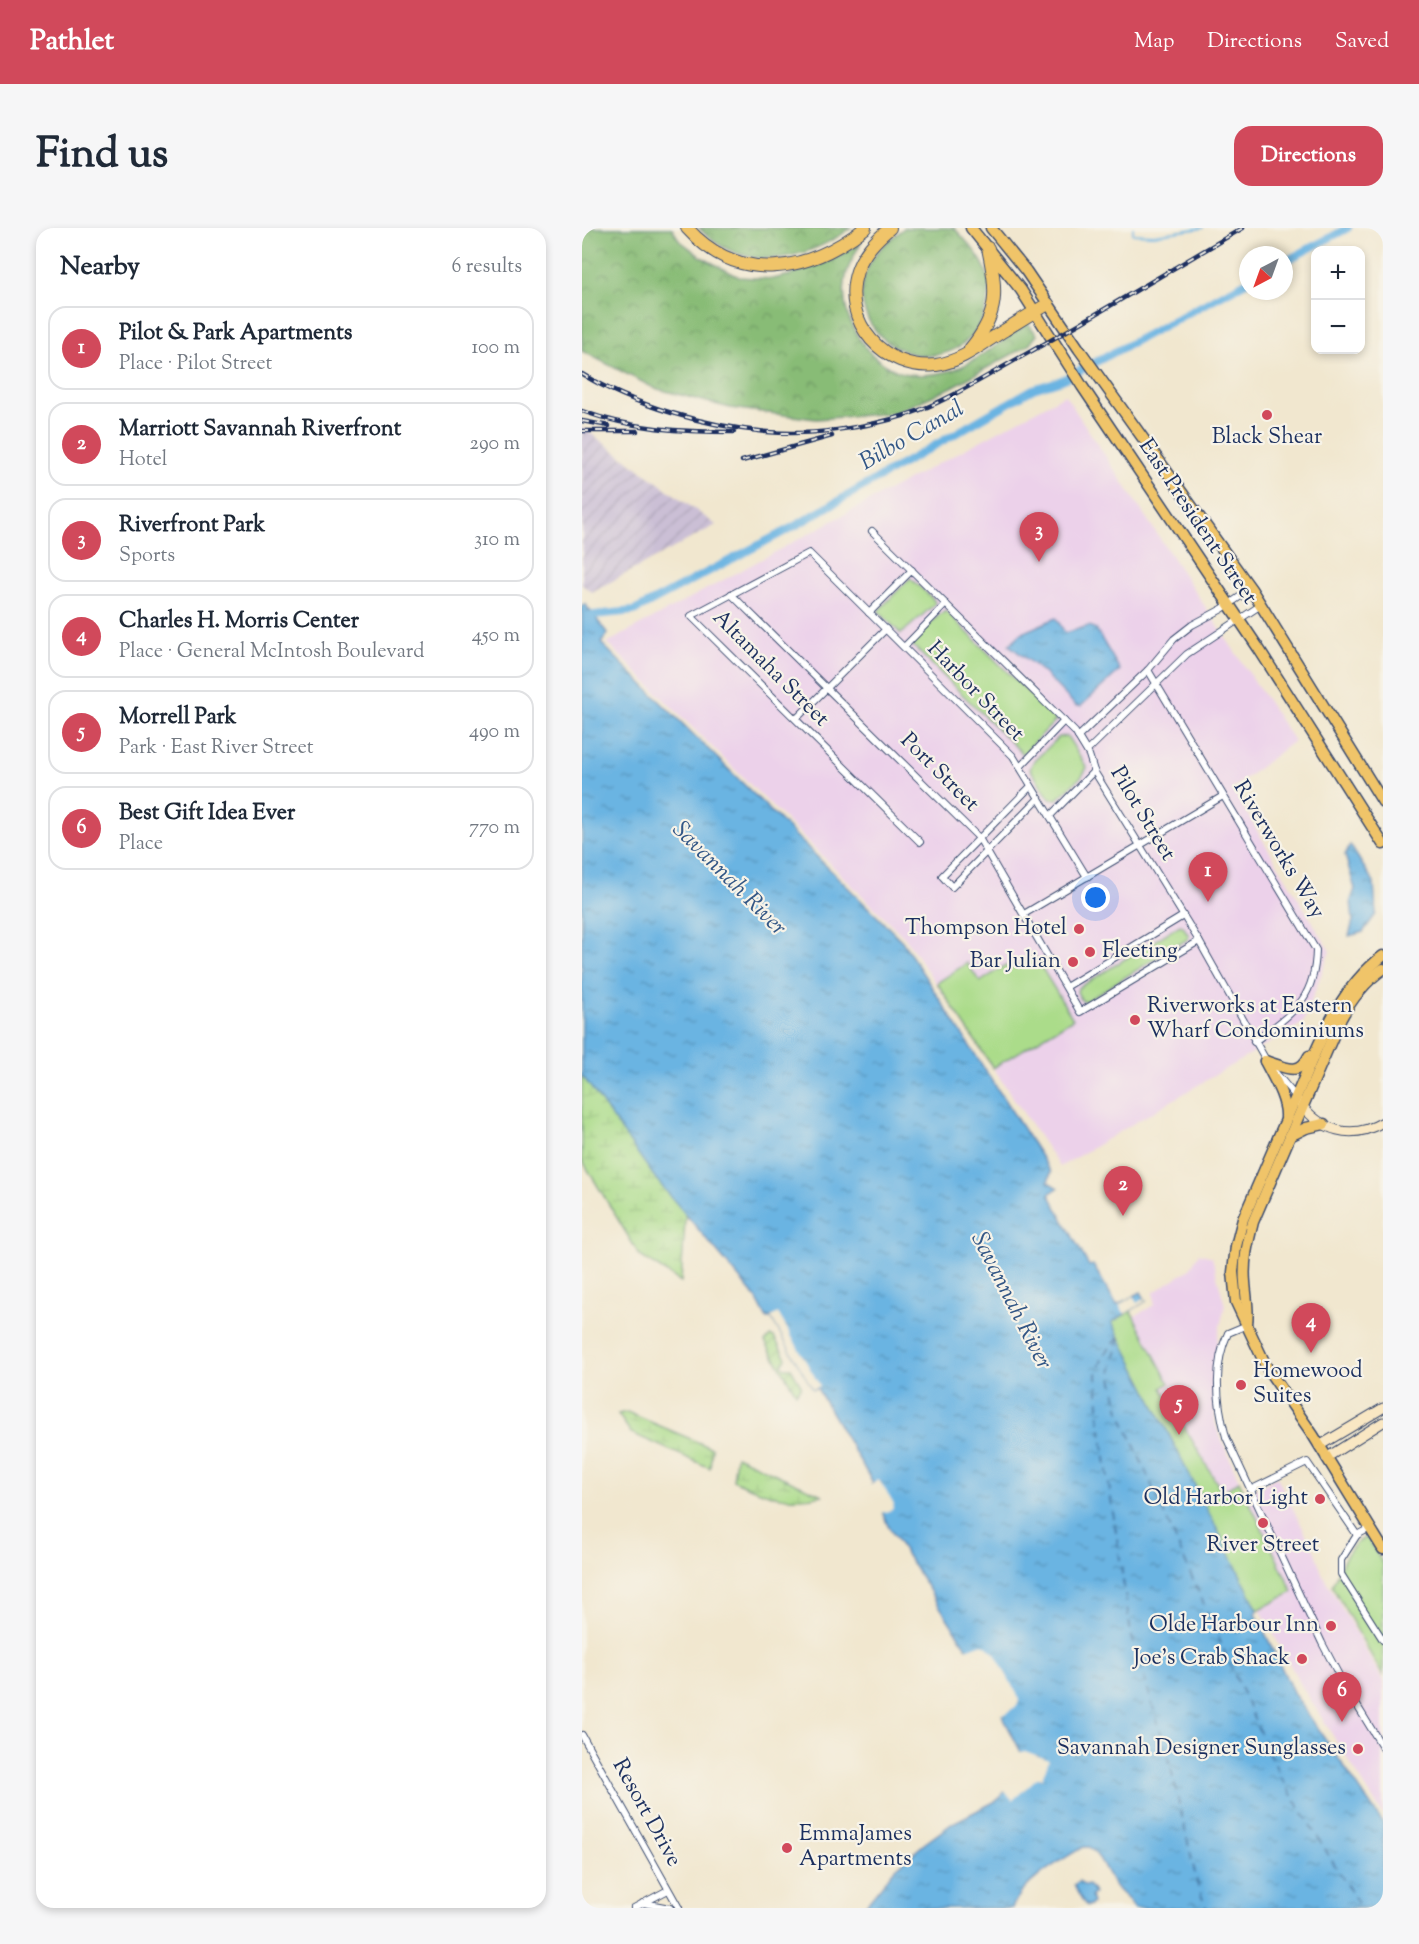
<!DOCTYPE html>
<html lang="en">
<head>
<meta charset="utf-8">
<style>
	body { margin:0; font-family:"Sorts Mill Goudy",serif; background:#f6f6f7; color:#1f2937 }
	.controls { position:absolute; right:18px; top:18px; display:grid; overflow:hidden; border-radius:12px; box-shadow:0 3px 9px #0003 }
	.controls button { width:54px; height:54px; display:grid; place-items:center; padding:0; border:0; border-bottom:2px solid #e0e1e3; background:#fff; color:#1f2937; font:30px sans-serif }
	.compass { position:absolute; left:657px; top:18px; width:54px; height:54px; border-radius:50%; background:#fff; box-shadow:0 3px 9px #0003; rotate:221deg }
	.you { position:absolute; left:514px; top:670px; width:21px; height:21px; margin:-15px; border:4px solid #fff; border-radius:50%; background:#1a73e8; box-shadow:0 0 0 9px #1a73e833 }
	.badge { display:grid; place-items:center; width:39px; height:39px; border-radius:50%; background:#d1495b; color:#fff; font-size:20px; font-weight:700 }
	.pin { position:absolute; translate:-50% -50px; filter:drop-shadow(0 2px 3px #0008) }
	.pin::after { content:''; position:absolute; top:32px; width:21px; height:18px; background:inherit; clip-path:polygon(0 0,100% 0,50% 100%) }
	.list { margin:0; padding:0; list-style:none }
	h2 { display:flex; justify-content:space-between; align-items:center; height:78px; margin:0; padding:0 24px; font-size:26px }
	h2 small { font-size:20px; font-weight:400; color:#747a83 }
	.list li { display:grid; grid-template-columns:39px 1fr auto; gap:18px; align-items:center; box-sizing:border-box; height:84px; margin:0 12px 12px; padding:0 12px; border:2px solid #e0e1e3; border-radius:18px }
	.list b { display:block; font-size:22px; white-space:nowrap }
	.list p { margin:0; font-size:20px; white-space:nowrap; color:#747a83 }
	.list em { font-size:20px; font-style:normal; color:#747a83 }
	.map { position:relative; flex:none; width:801px; height:1680px; overflow:hidden; border-radius:18px }
	header { display:flex; align-items:center; gap:36px; box-sizing:border-box; height:84px; padding:0 30px; background:#d1495b; color:#fff }
	header strong { font-size:28px }
	nav { display:flex; gap:33px; margin-inline-start:auto; font-size:21px }
	.intro { display:flex; align-items:center; justify-content:space-between; box-sizing:border-box; height:144px; padding:0 36px }
	h1 { margin:0; font-size:42px }
	.button { padding:15px 27px; border-radius:18px; background:#d1495b; color:#fff; font-size:21px; font-weight:700 }
	main { display:flex; gap:36px; padding:0 36px }
	aside { flex:1; background:#fff; border-radius:18px; box-shadow:0 3px 9px #0003 }
	.map>svg:first-child { display:block }
</style>
</head>
<body>
<header>
<strong>Pathlet</strong>
<nav><a>Map</a><a>Directions</a><a>Saved</a></nav>
</header>
<div class="intro"><h1>Find us</h1><a class="button">Directions</a></div>
<main>
<aside>
<h2>Nearby<small>6 results</small></h2>
<ul class="list">
<li><span class="badge">1</span><div><b>Pilot &amp; Park Apartments</b><p>Place · Pilot Street</p></div><em>100 m</em></li>
<li><span class="badge">2</span><div><b>Marriott Savannah Riverfront</b><p>Hotel</p></div><em>290 m</em></li>
<li><span class="badge">3</span><div><b>Riverfront Park</b><p>Sports</p></div><em>310 m</em></li>
<li><span class="badge">4</span><div><b>Charles H. Morris Center</b><p>Place · General McIntosh Boulevard</p></div><em>450 m</em></li>
<li><span class="badge">5</span><div><b>Morrell Park</b><p>Park · East River Street</p></div><em>490 m</em></li>
<li><span class="badge">6</span><div><b>Best Gift Idea Ever</b><p>Place</p></div><em>770 m</em></li>
</ul>
</aside>
<div class="map">
<svg width="801" height="1680" viewBox="0 0 801 1680">
	<defs>
		<pattern id="industrial-furrows" width="10" height="10" patternUnits="userSpaceOnUse" patternTransform="scale(1.5)"><rect width="10" height="10" fill="#cbbfd5"/><path d="M-1 1l2-2M0 10L10 0M9 11l2-2" fill="none" stroke="#aea4b9"/></pattern>
		<pattern id="forest-crowns" width="20" height="18" patternUnits="userSpaceOnUse" patternTransform="scale(1.5)"><rect width="20" height="18" fill="#88bc76"/><path d="M2 6a3 3 0 1 1 6 0M12 15a3 3 0 1 1 6 0" fill="none" stroke="#6e9964"/></pattern>
		<pattern id="wetland-marsh" width="20" height="14" patternUnits="userSpaceOnUse" patternTransform="scale(1.5)"><rect width="20" height="14" fill="#abdc8a"/><path d="M1 5h8M5 5V1M11 12h8M15 12V8" fill="none" stroke="#93bd7a"/></pattern>
		<pattern id="garden-furrows" width="10" height="10" patternUnits="userSpaceOnUse" patternTransform="scale(1.5)"><rect width="10" height="10" fill="#abdc8a"/><path d="M-1 1l2-2M0 10L10 0M9 11l2-2" fill="none" stroke="#93bd7a"/></pattern>
		<pattern id="water-ripples" width="26" height="14" patternUnits="userSpaceOnUse" patternTransform="scale(1.5)"><rect width="26" height="14" fill="#6ab4e2"/><path d="M2 4q2-2 4 0t4 0M15 11q2-2 4 0t4 0" fill="none" stroke="#5693ba"/></pattern>
	</defs>
	<rect width="100%" height="100%" fill="#f7f3e8"/>
	<filter id="ink" filterUnits="userSpaceOnUse"><feTurbulence type="fractalNoise" baseFrequency=".0167" numOctaves="2"/><feDisplacementMap in="SourceGraphic" scale="12" xChannelSelector="R" yChannelSelector="G"/><feConvolveMatrix kernelMatrix="1 2 1 2 8 2 1 2 1" color-interpolation-filters="sRGB"/></filter>
	<filter id="wash" filterUnits="userSpaceOnUse"><feTurbulence type="fractalNoise" baseFrequency=".008" numOctaves="4" result="noise"/><feDisplacementMap in="SourceGraphic" scale="24" xChannelSelector="R" yChannelSelector="G"/><feGaussianBlur stdDeviation="1.35" result="paint"/><feColorMatrix in="noise" values="0 0 0 0 0 0 0 0 0 0 0 0 0 0 0 0 0 1.4 0 .05"/><feComposite in="paint" operator="in"/></filter>
	<g filter="url(#wash)">
		<rect width="100%" height="100%" fill="#f1e7cf"/>
		<g fill="#ecd1ea">
			<polygon points="483,167 712,513 650,561 748,723 721,795 478,939 323,710 25,415"/>
			<polygon points="617,1025 630,1029 643,1078 636,1107 632,1149 633,1196 663,1267 695,1249 733,1324 740,1345 801,1453 801,1587 719,1457 678,1381 680,1368 539,1096 572,1077 572,1064 608,1041"/>
		</g>
		<polygon fill="url(#industrial-furrows)" points="0,199 134,297 10,364 0,357"/>
		<g fill="url(#forest-crowns)" stroke="#52766a" stroke-width="1.5">
			<path d="M0,0H90L97,12L121,30L157,49L191,51L208,47L250,32L278,16C272,28 264,41 263,55C258,92 285,134 321,145C333,148 351,147 363,144C391,138 422,111 446,95L455,107L447,117L370,159L312,185L234,191L148,180L72,160L0,123Z"/>
			<path d="M117,0H269C222,34 161,46 117,0Z"/>
			<path d="M322,0H372C397,27 416,45 403,83C372,173 244,111 290,32C297,19 311,10 322,0Z"/>
		</g>
		<g fill="url(#wetland-marsh)" stroke="#638674" stroke-width="1.5">
			<polygon points="0,847 104,977 99,1054 58,1028 0,932"/>
			<polygon points="45,1184 130,1220 128,1240 49,1205 36,1186"/>
			<path d="M154,1228L240,1267C206,1276 182,1266 151,1252Z"/>
		</g>
		<g fill="#abdc8a" stroke="#638674" stroke-width="1.5">
			<polygon points="328,350 352,372 353,376 319,406 296,383"/>
			<polygon points="364,383 474,492 441,526 329,416 358,386"/>
			<polygon points="485,508 505,540 500,548 475,571 468,571 448,541 451,534 477,509"/>
			<polygon points="598,697 601,698 607,708 606,711 504,773 500,773 495,764 496,760"/>
			<polygon points="452,727 491,791 411,840 355,755 385,735 398,754 422,738 434,739"/>
			<polygon points="549,1083 587,1155 580,1160 640,1264 657,1253 711,1364 676,1382 530,1094"/>
			<path d="M785,1309L801,1336V1448L750,1358C758,1340 765,1317 785,1309Z"/>
		</g>
		<polygon fill="url(#garden-furrows)" stroke="#638674" stroke-width="1.5" points="188,1108 192,1109 204,1130 200,1137 202,1140 209,1140 219,1157 219,1160 214,1165 183,1114"/>
		<g fill="url(#water-ripples)" stroke="#4272a0" stroke-width="1.5">
			<path d="M3,376L26,406L19,415L320,713L469,944L466,954L476,960L467,966L507,1038L511,1037L535,1077L559,1064L564,1073L530,1094L676,1382L674,1386L712,1466L801,1595V1680H552C548,1671 542,1669 536,1662C525,1649 521,1630 507,1619H501C478,1633 440,1654 430,1680H281L313,1641L342,1616L371,1595L416,1572L422,1564L430,1565L446,1538L391,1430L306,1298L289,1257L291,1255L235,1160L231,1161L189,1089L185,1091L174,1070L74,951L0,847V377Z"/>
			<polygon points="474,390 483,405 507,398 514,401 538,442 499,478 494,478 461,444 427,417 440,405"/>
			<polygon points="768,617 792,655 794,686 781,704 767,708 771,693 769,672 773,661 763,627"/>
			<path d="M497,1653L503,1658L506,1657L510,1661L512,1666L509,1668L511,1675L505,1678C498,1672 496,1665 492,1657Z"/>
		</g>
		<g fill="#f1e7cf">
			<polygon points="551,1068 555,1075 562,1070 564,1073 543,1086 537,1077"/>
			<polygon points="196,1085 238,1158 231,1161 189,1089"/>
			<polygon points="297,1252 312,1276 310,1282 299,1285 290,1271 287,1258"/>
			<polygon points="398,1416 403,1417 413,1426 435,1466 437,1473 435,1478 422,1486 417,1487 382,1422"/>
			<polygon points="443,1523 467,1532 460,1550 455,1550 431,1572 423,1564 423,1561 429,1562 437,1549 442,1539 436,1525"/>
		</g>
		<g fill="none" stroke-linecap="round" stroke-linejoin="round">
			<polyline stroke="#6ab4e2" stroke-width="2" points="551,0 551,6 571,7 621,0"/>
			<g stroke="#6ab4e2" stroke-width="8">
				<polyline points="702,34 766,0"/>
				<polyline points="12,387 52,383 211,299 451,161 480,152 666,53"/>
			</g>
			<g stroke="#335786" stroke-width="1.5" stroke-dasharray="8 6" stroke-linecap="butt">
				<polyline points="537,1109 521,1128 515,1146 518,1196 549,1406 586,1528 616,1658 624,1680"/>
				<polyline points="538,1109 529,1145 539,1187 683,1516 700,1551 779,1680"/>
			</g>
		</g>
	</g>
	<g filter="url(#ink)">
		<g fill="none" stroke-linecap="round" stroke-linejoin="round">
			<g stroke="#3b4b6f" stroke-width="8">
				<g id="street">
					<polyline points="290,303 493,504 507,527 512,543 617,713 685,834"/>
					<polyline points="149,366 397,610 498,784 617,713"/>
					<polyline points="287,385 330,342"/>
					<polyline points="323,418 364,376"/>
					<path d="M566,442L734,722C733,773 710,785 672,814"/>
					<polyline points="214,491 304,401"/>
					<polyline points="496,509 566,442 592,411 610,397 640,381 669,361"/>
					<polyline points="505,523 605,426 679,377"/>
					<polyline points="438,539 482,493"/>
					<polyline points="449,558 360,648 370,659 457,570"/>
					<polyline points="468,588 512,543"/>
					<polyline points="338,614 109,388 227,325 431,528 505,649"/>
					<polyline points="442,686 641,568"/>
					<polyline points="484,759 601,688"/>
					<polyline points="693,844 714,869"/>
					<path d="M665,1097L646,1105C631,1137 635,1176 644,1209L740,1415L760,1453L801,1520"/>
					<polyline points="668,1262 725,1234 775,1307"/>
					<polyline points="788,1300 775,1307 759,1332 759,1346 801,1412"/>
					<polyline points="0,1507 97,1680"/>
					<polyline points="61,1675 88,1680"/>
					<polyline points="52,1680 86,1662"/>
				</g>
			</g>
			<g stroke="#3b4b6f" stroke-width="11">
				<g id="secondary">
					<path d="M717,874C739,903 769,913 801,894"/>
					<polyline points="737,1218 801,1180"/>
					<polyline points="744,1230 801,1194"/>
				</g>
			</g>
			<g stroke="#3b4b6f" stroke-width="13">
				<g id="primary">
					<polyline points="389,0 439,62 500,158 677,421 801,616"/>
					<polyline points="409,0 444,43 497,121 669,361 801,574"/>
					<path d="M801,728C753,764 734,824 711,876C694,914 678,953 661,991L654,1018L651,1044L654,1074L685,1140L731,1207L801,1321"/>
					<path d="M683,833C701,838 717,850 727,828"/>
					<path d="M683,833C691,849 705,871 704,889"/>
					<polyline points="708,908 724,900 742,896"/>
					<path d="M665,1096C667,1082 664,1069 663,1054C661,1033 666,1014 671,994L758,792C769,772 782,754 801,741"/>
				</g>
			</g>
			<g stroke="#3b4b6f" stroke-width="14">
				<g id="highway">
					<path d="M105,0C157,58 227,44 283,0"/>
					<path d="M308,0C294,12 281,25 275,43C258,94 303,143 354,137C381,133 401,115 423,102C437,93 452,84 466,76"/>
					<path d="M388,121C418,85 415,63 406,20"/>
				</g>
			</g>
			<use href="#street" stroke="#fff" stroke-width="6"/>
			<use href="#secondary" stroke="#f9e7c3" stroke-width="9"/>
			<use href="#primary" stroke="#f0c469" stroke-width="10"/>
			<use href="#highway" stroke="#f0c469" stroke-width="12"/>
			<g stroke="#1b2f5e" stroke-width="4.5">
				<g id="rail">
					<path d="M0,146C52,178 124,198 185,204C228,208 283,200 324,187C364,174 401,150 437,130C513,88 586,43 661,0"/>
					<path d="M0,183C49,201 100,204 152,204"/>
					<polyline points="0,193 27,198"/>
					<polyline points="0,203 55,203"/>
					<polyline points="160,233 250,208"/>
				</g>
			</g>
			<use href="#rail" stroke="#f7f3e8" stroke-width="2" stroke-dasharray="7" stroke-linecap="butt"/>
		</g>
	</g>
	<g fill="#d1495b" stroke="#f7f3e8" stroke-width="2">
		<circle cx="685" cy="187" r="6"/>
		<circle cx="497" cy="701" r="6"/>
		<circle cx="508" cy="724" r="6"/>
		<circle cx="491" cy="734" r="6"/>
		<circle cx="553" cy="792" r="6"/>
		<circle cx="659" cy="1157" r="6"/>
		<circle cx="738" cy="1271" r="6"/>
		<circle cx="681" cy="1295" r="6"/>
		<circle cx="749" cy="1398" r="6"/>
		<circle cx="720" cy="1431" r="6"/>
		<circle cx="776" cy="1521" r="6"/>
		<circle cx="205" cy="1620" r="6"/>
	</g>
	<g text-anchor="middle" dominant-baseline="central" stroke-width="4.5" stroke-linejoin="round" paint-order="stroke">
		<g font-size="22" fill="#1b2f5e" stroke="#f7f3e8" text-anchor="end">
			<text x="685" y="210" text-anchor="middle">Black Shear</text>
			<text x="485" y="701">Thompson Hotel</text>
			<text x="520" y="724" text-anchor="start">Fleeting</text>
			<text x="479" y="734">Bar Julian</text>
			<text x="565" y="779" text-anchor="start">Riverworks at Eastern<tspan x="565" dy="25">Wharf Condominiums</tspan></text>
			<text x="671" y="1144" text-anchor="start">Homewood<tspan x="671" dy="25">Suites</tspan></text>
			<text x="726" y="1271">Old Harbor Light</text>
			<text x="681" y="1318" text-anchor="middle">River Street</text>
			<text x="737" y="1398">Olde Harbour Inn</text>
			<text x="708" y="1431">Joe's Crab Shack</text>
			<text x="764" y="1521">Savannah Designer Sunglasses</text>
			<text x="217" y="1607" text-anchor="start">EmmaJames<tspan x="217" dy="25">Apartments</tspan></text>
		</g>
		<g font-size="22" fill="#1b2f5e" stroke="#f7f3e8">
			<text transform="translate(615 294) rotate(56)">East President Street</text>
			<text transform="translate(188 441) rotate(45)">Altamaha Street</text>
			<text transform="translate(393 464) rotate(46)">Harbor Street</text>
			<text transform="translate(357 545) rotate(45)">Port Street</text>
			<text transform="translate(560 586) rotate(59)">Pilot Street</text>
			<text transform="translate(696 622) rotate(59)">Riverworks Way</text>
			<text transform="translate(64 1585) rotate(61)">Resort Drive</text>
		</g>
		<g font-size="24" font-style="italic" fill="#335786" stroke="#f7f3e8">
			<text transform="translate(330 208) rotate(-30)">Bilbo Canal</text>
			<text transform="translate(147 651) rotate(45)">Savannah River</text>
			<text transform="translate(429 1073) rotate(63)">Savannah River</text>
		</g>
	</g>
</svg>
<div class="controls">
<button>+</button>
<button>−</button>
</div>
<svg class="compass" viewBox="-18 -18 36 36"><path d="M0-13l5 13h-10z" fill="#e53935"/><path d="M0 13l5-13h-10z" fill="#747a83"/></svg>
<div class="you"></div>
<div class="pin badge" style="left:626px;top:674px">1</div>
<div class="pin badge" style="left:541px;top:988px">2</div>
<div class="pin badge" style="left:457px;top:334px">3</div>
<div class="pin badge" style="left:729px;top:1125px">4</div>
<div class="pin badge" style="left:597px;top:1207px">5</div>
<div class="pin badge" style="left:760px;top:1494px">6</div>
</div>
</main>
</body>
</html>
